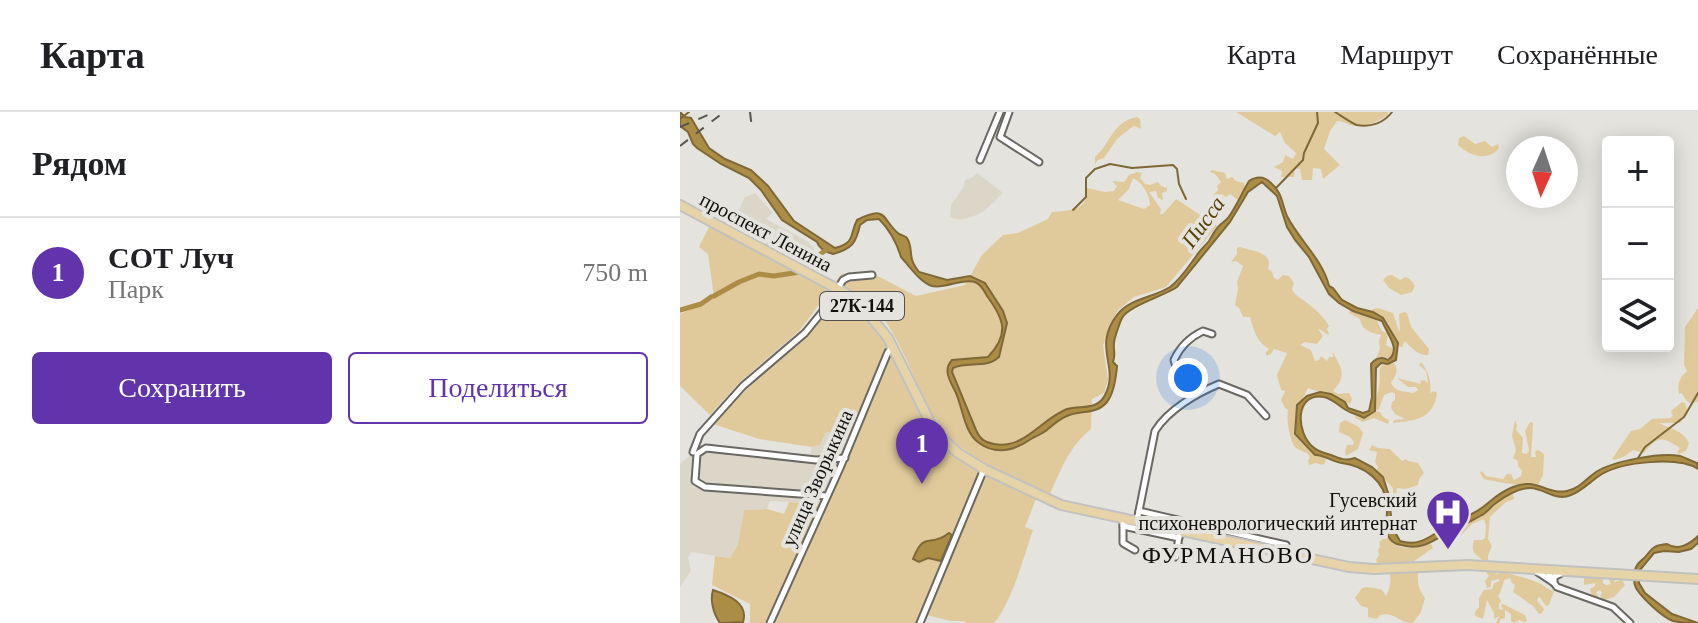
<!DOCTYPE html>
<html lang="ru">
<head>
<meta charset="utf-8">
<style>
	body { margin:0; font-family:"Times New Roman",serif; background:#f6f6f6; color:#202124 }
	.controls { position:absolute; right:24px; top:24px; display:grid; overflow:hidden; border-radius:8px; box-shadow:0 4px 20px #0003 }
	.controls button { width:72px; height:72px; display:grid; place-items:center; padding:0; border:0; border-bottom:2px solid #e0e0e0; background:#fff; color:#202124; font:40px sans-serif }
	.compass { position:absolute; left:826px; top:24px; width:72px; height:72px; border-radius:50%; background:#fff; box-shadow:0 4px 20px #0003; rotate:183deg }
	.you { position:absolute; left:508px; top:266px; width:28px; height:28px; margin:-20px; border:6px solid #fff; border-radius:50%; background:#1a73e8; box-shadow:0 0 0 12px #1a73e833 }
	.badge { display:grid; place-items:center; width:52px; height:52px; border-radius:50%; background:#6134ac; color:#fff; font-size:26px; font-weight:700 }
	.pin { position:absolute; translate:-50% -66px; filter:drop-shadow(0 2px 4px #0008) }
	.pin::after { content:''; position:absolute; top:42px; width:28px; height:24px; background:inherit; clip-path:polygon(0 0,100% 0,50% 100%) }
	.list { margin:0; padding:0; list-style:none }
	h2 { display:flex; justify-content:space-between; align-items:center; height:104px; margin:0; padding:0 32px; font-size:34px }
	h2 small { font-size:26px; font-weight:400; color:#757577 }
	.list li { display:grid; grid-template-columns:52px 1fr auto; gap:24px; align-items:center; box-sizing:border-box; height:112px; padding:0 32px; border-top:2px solid #e0e0e0 }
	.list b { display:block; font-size:30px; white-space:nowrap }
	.list p { margin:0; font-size:26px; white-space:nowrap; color:#757577 }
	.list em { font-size:26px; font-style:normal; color:#757577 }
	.actions { display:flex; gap:16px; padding:24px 32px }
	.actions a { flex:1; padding:18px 0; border:2px solid #6134ac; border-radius:8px; text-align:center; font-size:28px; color:#6134ac }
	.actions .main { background:#6134ac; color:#fff }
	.icon { flex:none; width:44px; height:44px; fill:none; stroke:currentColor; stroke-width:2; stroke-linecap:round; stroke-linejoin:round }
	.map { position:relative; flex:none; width:1018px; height:511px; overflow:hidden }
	header { display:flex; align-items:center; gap:48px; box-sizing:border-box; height:112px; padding:0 40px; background:#fff; border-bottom:2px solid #e0e0e0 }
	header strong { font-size:38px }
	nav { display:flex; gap:44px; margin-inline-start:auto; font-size:28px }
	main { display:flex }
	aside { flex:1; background:#fff }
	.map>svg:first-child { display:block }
</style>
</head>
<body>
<header>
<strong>Карта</strong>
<nav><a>Карта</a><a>Маршрут</a><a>Сохранённые</a></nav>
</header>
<main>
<aside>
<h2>Рядом<small></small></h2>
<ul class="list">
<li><span class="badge">1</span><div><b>СОТ Луч</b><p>Парк</p></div><em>750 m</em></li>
</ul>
<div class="actions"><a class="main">Сохранить</a><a>Поделиться</a></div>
</aside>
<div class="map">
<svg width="1018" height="511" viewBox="0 0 1018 511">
	<rect width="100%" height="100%" fill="#e5e3dd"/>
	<g fill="#dcd6c9">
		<polygon points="297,61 323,81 304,99 294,104 280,108 270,105 271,93 283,76 285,68 293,65"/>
		<polygon points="75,81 93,101 86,107 127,129 134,137 125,157 50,116 65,85"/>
		<polygon points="146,320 171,324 141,392 90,389 87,397 64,398 59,433 50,446 11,440 8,445 11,459 0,475 0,352 15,339 19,333 130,343 132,335 140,333"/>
	</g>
	<g fill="#e0ca9c" fill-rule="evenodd">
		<path d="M556,0H708V3C697,10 684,17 670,13C666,11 662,9 657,9L650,19L644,37L660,53L643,67L641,57L633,56L632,68H622L620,57L615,56L614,65H601L602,59L594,55L603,50L605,43L613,47L616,41L605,31L600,20L595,24Z"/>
		<path d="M457,5L460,7L461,17L455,14L452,15L437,27L424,46L418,48L415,52V45C431,31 432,10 457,5Z"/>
		<path d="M784,24L795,32L805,29L812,35L818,32L819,36C807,50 790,44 778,33L779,26Z"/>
		<polygon points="532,58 545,61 547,67 552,65 556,69 564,71 565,76 558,88 550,82 546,85 541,82 536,84 533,83 538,78 537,74 541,70 535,62 530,60"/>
		<path d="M457,60L462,61L460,66L465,72L470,73L478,70L481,74L487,76V79L482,81L483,88L478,86L476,79L469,80L481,97L480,102H483L496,87L537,114L486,175L454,185L437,199L423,233L428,268L424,281L412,287L411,317C388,336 381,358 369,384C338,367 287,347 265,320C236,283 227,233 196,197C185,185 169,177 156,169L161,162L188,159L236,184L285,173L302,143L323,123L338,121L368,107L372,100C391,98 408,99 407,76L425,80L434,79L437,74L432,69L444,70L449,63ZM453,66C462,70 470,83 470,93L464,97L438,88L449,77Z"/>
		<polygon points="30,113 151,177 119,219 59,271 30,303 0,274 0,202 34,185 28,142 19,135"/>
		<path d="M560,135C572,139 594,140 588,157L592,160L594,166L598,168L603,163L609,164L614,171L612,177L614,181C627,192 640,198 649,214L647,217L649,222L648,223L641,218L638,217L643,224L637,232L625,230L620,233L631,238L635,249L639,248L641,244L647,249L649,245H653V240C662,258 667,263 653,279L658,282L669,281L672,287L670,292L668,291C655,282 643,282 628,276L621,290L619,311L630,338L646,347L645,351L642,353L636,351L629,353L628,348L630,346L628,342C627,341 617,337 616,336C610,331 606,306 608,298L605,296L601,288L605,279L601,278L597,263L607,241L594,237L591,242L586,244V240L589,237C577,231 573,216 570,205H563L559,196L555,193L558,177L557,170L563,154L556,149L551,150L557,142V136Z"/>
		<polygon points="712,163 720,168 726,165 731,168 735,174 732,180 721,183 709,176 703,168 707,164"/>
		<path d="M158,180C178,195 192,213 207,233L171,324L146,320L140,333L132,335L79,327L33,312L87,257L113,234Z"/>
		<path d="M698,196L713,201L719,219L720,218L719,202L724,200L727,201L731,215L749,237L748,243C739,244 731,236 725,229L722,235L716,234L714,228L716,226L707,215L709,212L692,200L693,197Z"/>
		<path d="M1018,196V290L1009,291L1005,287L1002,281L999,282C997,271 1000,265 1007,259L1004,253L1005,215Z"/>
		<path d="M670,198L697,209L702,219L708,222L706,233L713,237L712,245L709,247L703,245L696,246L700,237L699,229L701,223C692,221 682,219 680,207L669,201Z"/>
		<path d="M210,244L213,245C227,273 239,304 259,328C278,352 328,372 356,387L345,415L353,418C344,444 332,490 314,511H286L285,509H271L242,502L238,511H70V492L32,473L35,444L50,446L58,433L64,398L87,397L104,402L109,390L146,393Z"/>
		<path d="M741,250C748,259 752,269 750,281L754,279L757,281C753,308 736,308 713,311L714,308L725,307L715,302L711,296L712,290L715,288V282L712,280L704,283L699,297L695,299L700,300L703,305L709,308L708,312L694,306L683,310L675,306L676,302L680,303L684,307L694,300C693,290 698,283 699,274C701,266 698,261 701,254L714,251C719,257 716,265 711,270C714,280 723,279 733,281L738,278L736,275H728L717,266L741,272L740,269L744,268L748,271L746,259L739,253Z"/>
		<path d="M1002,290L1005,291L1007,298L1000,311H979C990,317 1003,318 1009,331L1006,339L999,342L997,340L1000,336C983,325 978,323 964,341L953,338L945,344L935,348L932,347L951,319L960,317L972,307L990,306L993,304L991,299Z"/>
		<polygon points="665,308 679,315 683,321 678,337 666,344 665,339 667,333 673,333 674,330 670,325 659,320 660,311"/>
		<path d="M835,308L837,313L836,318L843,326L842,341L847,342L849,338L845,319L850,310L853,311L851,345H856L855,340L858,338L864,342L863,363L858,373L848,371L846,374C841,374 806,368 804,367C802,365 802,363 800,361L802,359L806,364L823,367L827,362H831L834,368L841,364L842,359L838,354V349L833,346L836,338L832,324Z"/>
		<polygon points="692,333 698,336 710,337 722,349 726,347 728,349 738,351 744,361 739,367 738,373 726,377 717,376 716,383 713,383 713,376 697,359 698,355 695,350 697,340 689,338"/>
		<path d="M833,382L834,387L826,390L810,405L808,427L812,434L808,443V450L805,451C797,441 790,443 794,428H802L805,426L806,414L804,407L792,412L781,423L778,421V418L821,386Z"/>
		<path d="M704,414C707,418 709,422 711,427C721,442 737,434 751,432L753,436L730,452L698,453L696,448L699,443L698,438L700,435L699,430L702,428L701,418Z"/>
		<path d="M807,457L816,458L817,463L820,459C833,463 848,466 861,472C865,475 869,478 874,479L869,493L866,494L859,484L857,489L864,497L862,501L859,502L853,494L833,480L835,473L831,470L830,466L824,468L821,479L818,484L821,489L819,492V497L823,498L821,493L823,492L845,503L847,509L844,510L839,508L834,511L831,509V502L825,498V506L821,507L819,511H816L819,504L814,507V501L807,488L803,507L795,504V500L799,495V486L804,478L812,477L814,471L820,469L819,467L811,469V475L807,476L805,469L809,464L806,460Z"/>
		<path d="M735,458L738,460C737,472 739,478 745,486L741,500L733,511C717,511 716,499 700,503L697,507L688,505V496L681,494L675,486L682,476C688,474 696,476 702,478L706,484C710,476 712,469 709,460Z"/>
		<polygon points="904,464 923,465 923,471 926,473 931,472 928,465 939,465 935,467 934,470 942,468 945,473 934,485 924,488 920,485 922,481 920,478 916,480 919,486 912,485 910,477 915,474 915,471 904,473"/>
	</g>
	<g fill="#ac8d46" stroke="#7e6836" stroke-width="2">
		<path d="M0,0L5,5L11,6L29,36L45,47L71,58L88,74L114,109L155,136C176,130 169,124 177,108C209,92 201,108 219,122C225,125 226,123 229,130C233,143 228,146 239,160L267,168L290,164L305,171L323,199L327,211L319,245C306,257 288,249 273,256L272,260L296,318C300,327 304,330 314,332C344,338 361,307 387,297C401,293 417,299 425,283C440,254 412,236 437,203C450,186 473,186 490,175C501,167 509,154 517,143C520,138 525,134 529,129C532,124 535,118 539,114C542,111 545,109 548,106C556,95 562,81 569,69C577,64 584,64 591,71C602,80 602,92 607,104C619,128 643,148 649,174L653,176L662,188L677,196L693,200L703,206L718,231L716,248L708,252L701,251L696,256L695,299L684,306C678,302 672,302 666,298C659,294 653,287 644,285C614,280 616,321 633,335C638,340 645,341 651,343C660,347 666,349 675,346L692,355L703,365L709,384L712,415L720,429C741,436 754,421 770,412C781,406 793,403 803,395C815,386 818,381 833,375C857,365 866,383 887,379C899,377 907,366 916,360C933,349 981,340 1000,344C1006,346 1011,349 1017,351L1018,357C998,344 942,350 922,362C912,368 902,379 891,383C875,390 865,376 850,376C839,376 825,384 816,391C811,394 808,400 802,403C793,408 784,412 775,418H772C754,428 743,439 721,433C715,432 710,430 708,423C704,413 708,403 707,393C705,369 685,354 662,351C652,350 643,342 635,343L615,322L617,293L627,284L640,280L651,282L665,290L668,296L683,301L689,299L692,285L691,252C696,246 701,244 708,248C722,238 707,222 702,209L673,199L659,191L649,182L629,145L615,128L607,115L597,84L582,70L568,80L550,110L497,175C484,184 448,194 442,206C440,210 434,227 434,231C433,238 436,242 433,250L437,254C436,266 434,281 427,290C416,303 400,298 387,304C379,307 373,313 367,318C362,322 356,324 351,327C335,338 317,344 299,331C284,320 283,297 276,281C271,270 262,259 272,248L308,245C330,222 324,207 307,184C304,179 302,173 295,170C281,166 266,177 252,174C240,170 229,154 221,145C217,132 209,117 199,107L187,108L180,113C176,131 172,137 153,142C146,140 139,137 137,130L102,108L81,78L69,66L41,52L17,36L13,32L8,20L0,14Z"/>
		<path d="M269,421L272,423L261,449L248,446L239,450L233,447C245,417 249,437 269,421Z"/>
		<path d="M1018,424V431L1011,437L999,440L984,439L974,441L959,459V471L965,481L992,502L1018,511C1009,511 1001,511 993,509C982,505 962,486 956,476C953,471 954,463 955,458C957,450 962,449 966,444C973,435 975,433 987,432C998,439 1010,432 1018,424Z"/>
		<path d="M33,478C48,483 69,491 63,510L40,511C33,501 30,488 33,478Z"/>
	</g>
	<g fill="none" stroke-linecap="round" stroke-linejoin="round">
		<g stroke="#7e6836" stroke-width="2">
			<path d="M655,0C660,3 673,12 677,13C691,16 705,10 712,0"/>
			<polyline points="0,7 9,0"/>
			<polyline points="596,76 623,48 624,41 638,11 637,0"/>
			<polyline points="393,98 406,85 406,66 415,57 430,52 452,56 493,53 497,57 499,72 506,87"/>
			<polyline points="958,346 965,335 1004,305 1018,281"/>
		</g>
		<g stroke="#ac8d46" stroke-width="5">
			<polyline points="124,155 147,137"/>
			<polyline points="34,184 59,170 79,162 94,164 120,160"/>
			<polyline points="0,198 21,192 31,185"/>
		</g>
		<g stroke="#6a6863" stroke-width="9">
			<g id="minor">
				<polyline points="329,0 320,25 359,50"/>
				<polyline points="300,48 320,0"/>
				<path d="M516,282L496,255L494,248C500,235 510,225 523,219L532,222"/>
				<polyline points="13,340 20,322 63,274 125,221 147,194 163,168 169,165 192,163"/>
				<polyline points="147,384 25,375 15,369 17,342 26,336 136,348 165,346"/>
				<polyline points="459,399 606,433 605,441"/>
				<polyline points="443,407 443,414 499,426"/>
				<path d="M457,409L475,319C488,298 517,281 539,272L567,283L586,304"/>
				<polyline points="443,414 443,431 455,438"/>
				<polyline points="496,445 499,424"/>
				<polyline points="867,457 871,467 877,475 933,495 950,511"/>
				<polyline points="856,459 874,471 874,465 883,460"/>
				<polyline points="90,511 160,356 208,240 213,235"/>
				<polyline points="240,511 304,357"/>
			</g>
		</g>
		<g stroke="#c1c1c1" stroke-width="12">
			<polyline id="major" points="0,93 167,182 182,194 208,226 250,310 260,324 278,341 304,357 381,393 669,455 694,457 788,453 1018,467"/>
		</g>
		<use href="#minor" stroke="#fff" stroke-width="5"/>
		<use href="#major" stroke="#e6d3a7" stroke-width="8"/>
		<g stroke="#565551" stroke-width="2" stroke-dasharray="10 10" stroke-linecap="butt">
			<polyline points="70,0 72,17"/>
			<polyline points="0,15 30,2"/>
			<polyline points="0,34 44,0"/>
		</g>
	</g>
	<defs>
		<g id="hospital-pin" transform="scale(2.3)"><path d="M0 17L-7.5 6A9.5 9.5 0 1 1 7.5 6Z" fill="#6134ac" stroke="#e5e3dd"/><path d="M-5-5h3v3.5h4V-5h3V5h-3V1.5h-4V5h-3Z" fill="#fff"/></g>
	</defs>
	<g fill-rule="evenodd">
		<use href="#hospital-pin" x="768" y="400"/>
	</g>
	<g text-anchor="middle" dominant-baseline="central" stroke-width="8" stroke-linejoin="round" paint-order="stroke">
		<rect fill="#e5e3dd" stroke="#51504d" stroke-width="2" x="140" y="180" width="84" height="28" rx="6"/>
		<g font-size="18" font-weight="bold" fill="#12110f">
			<text x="182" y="194">27К-144</text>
		</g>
		<g font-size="20" fill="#12110f" stroke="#e5e3dd">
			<text transform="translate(86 120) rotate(28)">проспект Ленина</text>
			<text transform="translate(137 366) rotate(-66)">улица Зворыкина</text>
		</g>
		<g font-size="20" fill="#12110f" stroke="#e5e3dd" text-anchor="end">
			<text x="737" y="388">Гусевский<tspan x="737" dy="23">психоневрологический интернат</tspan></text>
		</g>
		<g font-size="22" font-style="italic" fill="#553f03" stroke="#e5e3dd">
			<text transform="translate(523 110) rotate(-54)">Писса</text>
		</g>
		<g font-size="24" letter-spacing="2" fill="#12110f" stroke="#e5e3dd">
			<text x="548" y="443">ФУРМАНОВО</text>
		</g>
	</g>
</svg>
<div class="controls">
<button>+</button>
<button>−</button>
<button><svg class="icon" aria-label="layers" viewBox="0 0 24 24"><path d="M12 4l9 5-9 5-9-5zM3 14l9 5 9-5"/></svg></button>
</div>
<svg class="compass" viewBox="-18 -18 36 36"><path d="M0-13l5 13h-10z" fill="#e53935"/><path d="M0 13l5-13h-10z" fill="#757577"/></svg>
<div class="you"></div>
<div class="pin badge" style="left:242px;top:372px">1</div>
</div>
</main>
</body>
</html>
